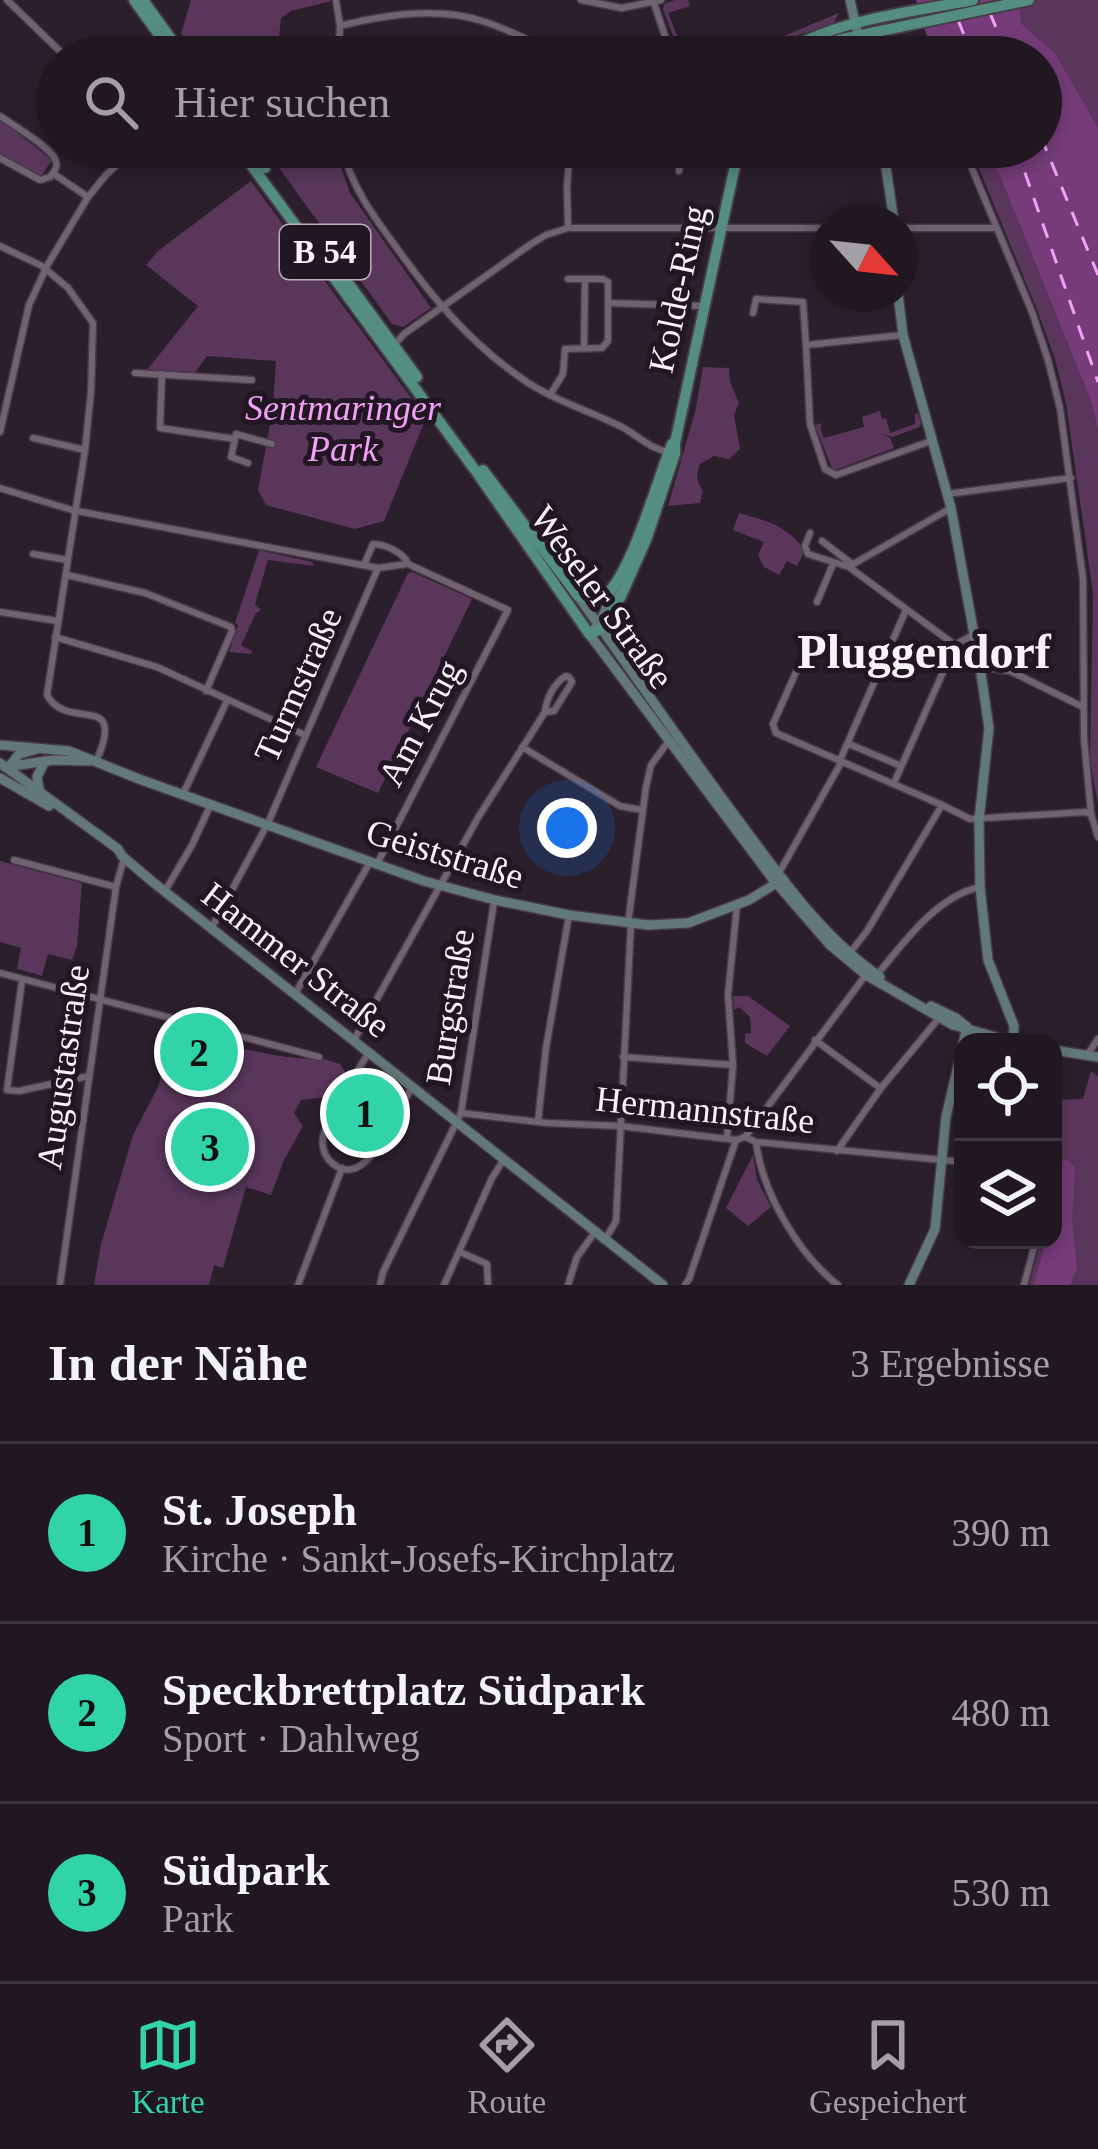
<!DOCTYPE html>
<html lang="de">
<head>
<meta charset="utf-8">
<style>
	body { margin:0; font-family:Georgia,serif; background:#2d242e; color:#f1f3f6 }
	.controls { position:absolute; right:36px; bottom:36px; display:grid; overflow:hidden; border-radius:24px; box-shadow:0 6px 18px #0003 }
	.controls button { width:108px; height:108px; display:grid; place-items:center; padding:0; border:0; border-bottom:3px solid #3d363f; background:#201721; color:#f1f3f6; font:60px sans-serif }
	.compass { position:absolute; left:810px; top:204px; width:108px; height:108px; border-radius:50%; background:#201721; box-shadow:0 6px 18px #0003; rotate:117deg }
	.you { position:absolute; left:567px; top:828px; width:42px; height:42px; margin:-30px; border:9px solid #fff; border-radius:50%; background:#1a73e8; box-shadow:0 0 0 18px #1a73e833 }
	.badge { display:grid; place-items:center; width:78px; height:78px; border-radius:50%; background:#31d4a9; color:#111; font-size:39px; font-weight:700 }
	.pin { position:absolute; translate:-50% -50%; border:6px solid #fff; box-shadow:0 3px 12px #0006 }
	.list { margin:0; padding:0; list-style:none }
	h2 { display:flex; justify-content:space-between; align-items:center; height:156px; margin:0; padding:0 48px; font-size:51px }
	h2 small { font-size:39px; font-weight:400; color:#a29fa5 }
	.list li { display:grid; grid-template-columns:78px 1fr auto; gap:36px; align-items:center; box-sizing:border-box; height:180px; padding:0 48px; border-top:3px solid #3d363f }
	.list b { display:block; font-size:45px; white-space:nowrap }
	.list p { margin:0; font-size:39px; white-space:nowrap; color:#a29fa5 }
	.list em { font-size:39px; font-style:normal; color:#a29fa5 }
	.icon { flex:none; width:66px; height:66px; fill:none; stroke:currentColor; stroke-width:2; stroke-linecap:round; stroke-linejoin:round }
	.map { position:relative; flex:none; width:1098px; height:1285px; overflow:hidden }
	.search { position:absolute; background:#201721; box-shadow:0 6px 18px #0003; left:36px; right:36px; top:36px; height:132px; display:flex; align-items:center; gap:30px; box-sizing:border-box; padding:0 42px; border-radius:66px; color:#a29fa5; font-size:45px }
	.sheet { height:696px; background:#201721 }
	nav { display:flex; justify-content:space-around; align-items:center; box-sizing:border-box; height:168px; border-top:3px solid #3d363f; background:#201721; font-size:33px; color:#a29fa5 }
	nav a { display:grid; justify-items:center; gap:6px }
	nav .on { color:#31d4a9 }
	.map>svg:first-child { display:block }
</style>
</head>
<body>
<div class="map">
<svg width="1098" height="1285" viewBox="0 0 1098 1285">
	<rect width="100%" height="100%" fill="#2b1f2c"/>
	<g fill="#5a365c">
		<polygon points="191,0 330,0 331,1 291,11 281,18 277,57 242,57 248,47 239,57 197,57 181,34"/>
		<polygon points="675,0 688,0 690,6 668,13 681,45 730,52 767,43 839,13 833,24 795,36 762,57 688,57 676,44 663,9 664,4"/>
		<polygon points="1019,0 1098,0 1098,127 1055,53 1021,23"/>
		<polygon points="0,119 52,160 42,175 29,172 0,155"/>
		<polygon points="264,147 334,147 350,193 431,308 403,327 392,324"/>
		<polygon points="970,147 988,147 1091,401 1098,429 1098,805 1090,760 1093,593 1066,403 1055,359 1036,307"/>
		<polygon points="251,181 426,418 384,521 355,529 266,505 258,490 273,409 276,361 207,356 195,372 147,370 198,306 146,265 158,251"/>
		<path d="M703,367L729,368L730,382L739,403L734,415L740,449L729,459L714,456L700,464C696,475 696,481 703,491L700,503L668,506L695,412Z"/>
		<polygon points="880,411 882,419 886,418 890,433 915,424 915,414 918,413 921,424 919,427 893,437 882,434 890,438 894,448 835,470 832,468 815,425 822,423 820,428 824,438 864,427 862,417"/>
		<path d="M739,513C768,521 787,526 805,550L797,566L787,561L779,575L764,567L758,555L764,542L733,530Z"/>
		<polygon points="259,550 312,562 314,566 268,560 255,604 261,610 256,613 241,645 252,651 251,654 229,652 238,625 235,623"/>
		<polygon points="412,572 472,599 378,793 316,767 408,573"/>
		<polygon points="0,861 82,883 77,946 72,960 48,954 42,976 17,969 21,948 0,942"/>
		<polygon points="733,996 748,996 790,1026 767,1056 745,1043 745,1034 751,1033 750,1017 739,1007 734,1010"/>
		<path d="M173,1031C214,1040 283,1063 321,1058L340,1064L347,1075L336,1096L301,1100L294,1113L303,1126L284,1160L271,1195L246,1187L223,1268L214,1265L209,1285H94L101,1244L133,1135L158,1087Z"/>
		<polygon points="1091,1071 1098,1076 1098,1285 1029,1285 1041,1240 1053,1240 1053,1100 1083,1099"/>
		<polygon points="753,1155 757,1180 771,1207 748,1226 726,1208"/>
	</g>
	<g fill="#753c79">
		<polygon points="916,0 1019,0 1021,23 1055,53 1098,127 1098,430 1091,401 988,147 1041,147 1041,57 945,57 926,34"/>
		<polygon points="1066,1159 1075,1167 1072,1220 1077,1268 1070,1285 1034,1285 1046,1240 1053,1240 1053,1166"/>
	</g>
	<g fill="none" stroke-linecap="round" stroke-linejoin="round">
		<g stroke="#f3a1f7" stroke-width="3" stroke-dasharray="15 12" stroke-linecap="butt">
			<polyline points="990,13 1008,57"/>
			<polyline points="958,20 973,57"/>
			<polyline points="1041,137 1098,275"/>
			<polyline points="1016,147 1098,382"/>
		</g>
		<g stroke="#463b47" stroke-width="9">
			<g id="street">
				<polyline points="7,0 66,57"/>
				<polyline points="336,0 340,26 338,57"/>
				<polyline points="581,0 622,8 661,0"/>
				<polyline points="654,3 672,57"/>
				<path d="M340,26C383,15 439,7 482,21C512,30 539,47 570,57"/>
				<polyline points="910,51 920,57"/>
				<path d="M0,116C12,124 50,147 55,159C59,168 54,171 50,177L40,180L0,158"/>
				<path d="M342,147C351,185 371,213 394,244C430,295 469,342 521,378C552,400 587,410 620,426C638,435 649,449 669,452"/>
				<polyline points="572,147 682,150 682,147"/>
				<polyline points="963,147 1032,312 1048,360 1060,408 1083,579 1084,738 1091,814 1098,837"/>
				<polyline points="679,171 682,150"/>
				<polyline points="54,174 88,197"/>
				<polyline points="568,228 567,186 570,148"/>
				<polyline points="900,228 997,228"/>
				<path d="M0,246L42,266L68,288L93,323L91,392L85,450L47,695C67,733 128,689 96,762"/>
				<polyline points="608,303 703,306"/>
				<polyline points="753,313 756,299 803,302 806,345"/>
				<polyline points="903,335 806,345 810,424 825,469 836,475 931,441"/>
				<polyline points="395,344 404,334 531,244 546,235 568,228 828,228"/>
				<polyline points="584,348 585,279"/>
				<polyline points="135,373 252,380"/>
				<polyline points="162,374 160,428 235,439 236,434 272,444"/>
				<polyline points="550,395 563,374 565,349 602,348 608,341 608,282 603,279 568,279"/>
				<polyline points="0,432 29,305 48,264 88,197 106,175 136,147"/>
				<polyline points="33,438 85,450"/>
				<polyline points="235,439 231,457 248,463"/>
				<polyline points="0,488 72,510 378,568 407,564"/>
				<polyline points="947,494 1071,478"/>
				<polyline points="810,533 805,546 808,554 849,567 955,645"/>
				<polyline points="822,541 852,564"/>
				<polyline points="33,554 68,560"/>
				<path d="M364,565L373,544C384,544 405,553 408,564L508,610L377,864"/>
				<polyline points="850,566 951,508"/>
				<polyline points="67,575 145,593 231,627 232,631 206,691"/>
				<polyline points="817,602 833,564"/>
				<polyline points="0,612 58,621"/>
				<polyline points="55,637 157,667 305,735"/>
				<polyline points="955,645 975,634"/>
				<polyline points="980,667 1010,671 1083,707"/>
				<polyline points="796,672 773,724 776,733 942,805 970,819 1085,812 1091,814"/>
				<path d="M566,676L569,677L572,682L554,711L545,712C546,699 554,683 566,676Z"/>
				<polyline points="849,744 901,766"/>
				<polyline points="522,747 620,806 642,810"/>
				<polyline points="840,760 906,610"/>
				<polyline points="894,783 955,645"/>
				<polyline points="183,794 227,701"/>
				<polyline points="14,860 116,887"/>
				<polyline points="779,873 842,761"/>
				<polyline points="165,891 192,845 211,804"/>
				<polyline points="628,923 646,787 651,765 668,742"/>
				<polyline points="212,927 268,823 378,568"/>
				<polyline points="849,954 867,931 942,805"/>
				<polyline points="0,973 319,1057"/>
				<path d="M877,975C904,942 937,896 980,887"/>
				<polyline points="22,981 7,1090 19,1091 89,1076"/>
				<polyline points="295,994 370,862"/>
				<polyline points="354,1040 479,816 545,712"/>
				<polyline points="815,1040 880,1088"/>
				<path d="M369,1052C356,1074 331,1110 324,1133C321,1142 323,1153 329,1160C364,1199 399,1109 412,1087"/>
				<polyline points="1088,1054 1098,1039"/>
				<polyline points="623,1057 733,1065"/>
				<polyline points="461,1113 547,1123 620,1126 736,1140 745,1137 756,1142 963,1162"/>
				<polyline points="538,1121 546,1048 569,915"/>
				<polyline points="727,1137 733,1065 728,995 737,905"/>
				<polyline points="745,1137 865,976"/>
				<path d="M756,1142C762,1192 798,1254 838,1285"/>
				<polyline points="837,1151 881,1088 939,1018"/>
				<polyline points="605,1240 616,1221 631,923"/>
				<polyline points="460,1252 487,1264 488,1285"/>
				<polyline points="60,1285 116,887 124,858"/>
				<polyline points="298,1285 342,1168"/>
				<polyline points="380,1285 383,1272 461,1113 494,902"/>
				<polyline points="444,1285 492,1178 504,1159"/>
				<polyline points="568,1285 577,1257 595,1232"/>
				<polyline points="685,1285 689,1279 736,1140"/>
				<polyline points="1024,1285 1036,1240"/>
			</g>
		</g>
		<g stroke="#463b47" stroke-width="12">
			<g id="secondary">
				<polyline points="850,0 863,57"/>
				<polyline points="883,147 894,222"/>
				<polyline points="898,294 903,335 951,508 980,667 989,728 979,820 980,887 988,960 1014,1026 1013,1042"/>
				<polyline points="616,584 602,618 590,635 772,878 830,945 866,975 953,1025 1013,1042"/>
				<path d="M578,596C632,671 684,747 739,821C780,876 822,937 880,977"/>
				<polyline points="0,745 69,751 139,779 424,881 495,900 569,915 648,925 688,923 749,900 783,879"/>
				<polyline points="0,763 118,849 122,856 154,883 663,1285"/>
				<polyline points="5,767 54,760 90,761"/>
				<polyline points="8,768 19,754 37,749"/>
				<polyline points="0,778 49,806"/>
				<polyline points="40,794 37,777 45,761"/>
				<polyline points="931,1006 956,1018 967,1027"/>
				<polyline points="1053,1050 1098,1057"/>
				<polyline points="909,1285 935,1229 946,1117 967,1027"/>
			</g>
		</g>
		<g stroke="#463b47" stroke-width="14">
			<g id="primary">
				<polyline points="134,0 175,57"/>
				<polyline points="143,0 184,57"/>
				<path d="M776,57C833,19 908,13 973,0"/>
				<polyline points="791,57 806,49 842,39 1029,0"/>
				<polyline points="238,147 475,470 590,635 607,624 622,594 646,540 675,454 675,443 739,147"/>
				<polyline points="249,147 265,168"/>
				<polyline points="332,261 417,377"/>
				<path d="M483,470L578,596C588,600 596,602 605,595C631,576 658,477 672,444"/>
			</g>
		</g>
		<use href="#street" stroke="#706271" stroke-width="6"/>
		<use href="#secondary" stroke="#627879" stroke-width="9"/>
		<use href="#primary" stroke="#548e81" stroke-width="10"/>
	</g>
	<g text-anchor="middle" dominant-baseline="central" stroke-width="10" stroke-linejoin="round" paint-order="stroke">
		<rect fill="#211622" stroke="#b9b0b9" stroke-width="3" x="280" y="225" width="90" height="54" rx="9"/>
		<g font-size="33" font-weight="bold" fill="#faf2fa">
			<text x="325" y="252">B 54</text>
		</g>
		<g font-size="36" fill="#faf2fa" stroke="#211622">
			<text transform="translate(678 289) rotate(-78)">Kolde-Ring</text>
			<text transform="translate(602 597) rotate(54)">Weseler Straße</text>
			<text transform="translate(298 685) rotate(-66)">Turmstraße</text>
			<text transform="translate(420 723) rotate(-62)">Am Krug</text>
			<text transform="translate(445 854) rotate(17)">Geiststraße</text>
			<text transform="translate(296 960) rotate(38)">Hammer Straße</text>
			<text transform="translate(450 1007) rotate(-81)">Burgstraße</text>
			<text transform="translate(63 1067) rotate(-82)">Augustastraße</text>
			<text transform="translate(705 1110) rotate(6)">Hermannstraße</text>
		</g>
		<g font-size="36" font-style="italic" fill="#f2a1f7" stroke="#211622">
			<text x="343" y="408">Sentmaringer<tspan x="343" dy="41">Park</tspan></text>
		</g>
		<g font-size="48" font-weight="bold" fill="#faf2fa" stroke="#211622">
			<text x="924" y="651">Pluggendorf</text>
		</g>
	</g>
</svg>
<div class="controls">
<button><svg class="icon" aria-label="locate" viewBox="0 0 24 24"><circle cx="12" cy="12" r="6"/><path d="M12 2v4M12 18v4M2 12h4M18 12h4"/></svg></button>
<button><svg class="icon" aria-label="layers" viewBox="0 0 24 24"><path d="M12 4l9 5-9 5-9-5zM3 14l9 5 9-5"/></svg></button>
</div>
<svg class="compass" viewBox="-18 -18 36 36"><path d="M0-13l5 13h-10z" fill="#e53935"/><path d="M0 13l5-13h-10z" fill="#a29fa5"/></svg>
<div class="you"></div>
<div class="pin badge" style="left:365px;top:1113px">1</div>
<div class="pin badge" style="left:199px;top:1052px">2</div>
<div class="pin badge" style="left:210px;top:1147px">3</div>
<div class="search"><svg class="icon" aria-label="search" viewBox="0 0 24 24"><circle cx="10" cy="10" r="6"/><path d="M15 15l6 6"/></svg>Hier suchen</div>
</div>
<section class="sheet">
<h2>In der Nähe<small>3 Ergebnisse</small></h2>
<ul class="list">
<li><span class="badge">1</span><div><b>St. Joseph</b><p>Kirche · Sankt-Josefs-Kirchplatz</p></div><em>390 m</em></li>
<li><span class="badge">2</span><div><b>Speckbrettplatz Südpark</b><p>Sport · Dahlweg</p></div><em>480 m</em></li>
<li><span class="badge">3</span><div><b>Südpark</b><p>Park</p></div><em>530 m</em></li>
</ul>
</section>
<nav>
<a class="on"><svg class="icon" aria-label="map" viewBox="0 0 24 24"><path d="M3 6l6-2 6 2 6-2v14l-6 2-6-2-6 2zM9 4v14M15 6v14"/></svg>Karte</a>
<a><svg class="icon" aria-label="directions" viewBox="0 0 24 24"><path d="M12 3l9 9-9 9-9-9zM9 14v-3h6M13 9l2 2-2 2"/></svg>Route</a>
<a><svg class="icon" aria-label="saved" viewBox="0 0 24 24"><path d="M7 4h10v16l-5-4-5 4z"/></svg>Gespeichert</a>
</nav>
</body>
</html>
